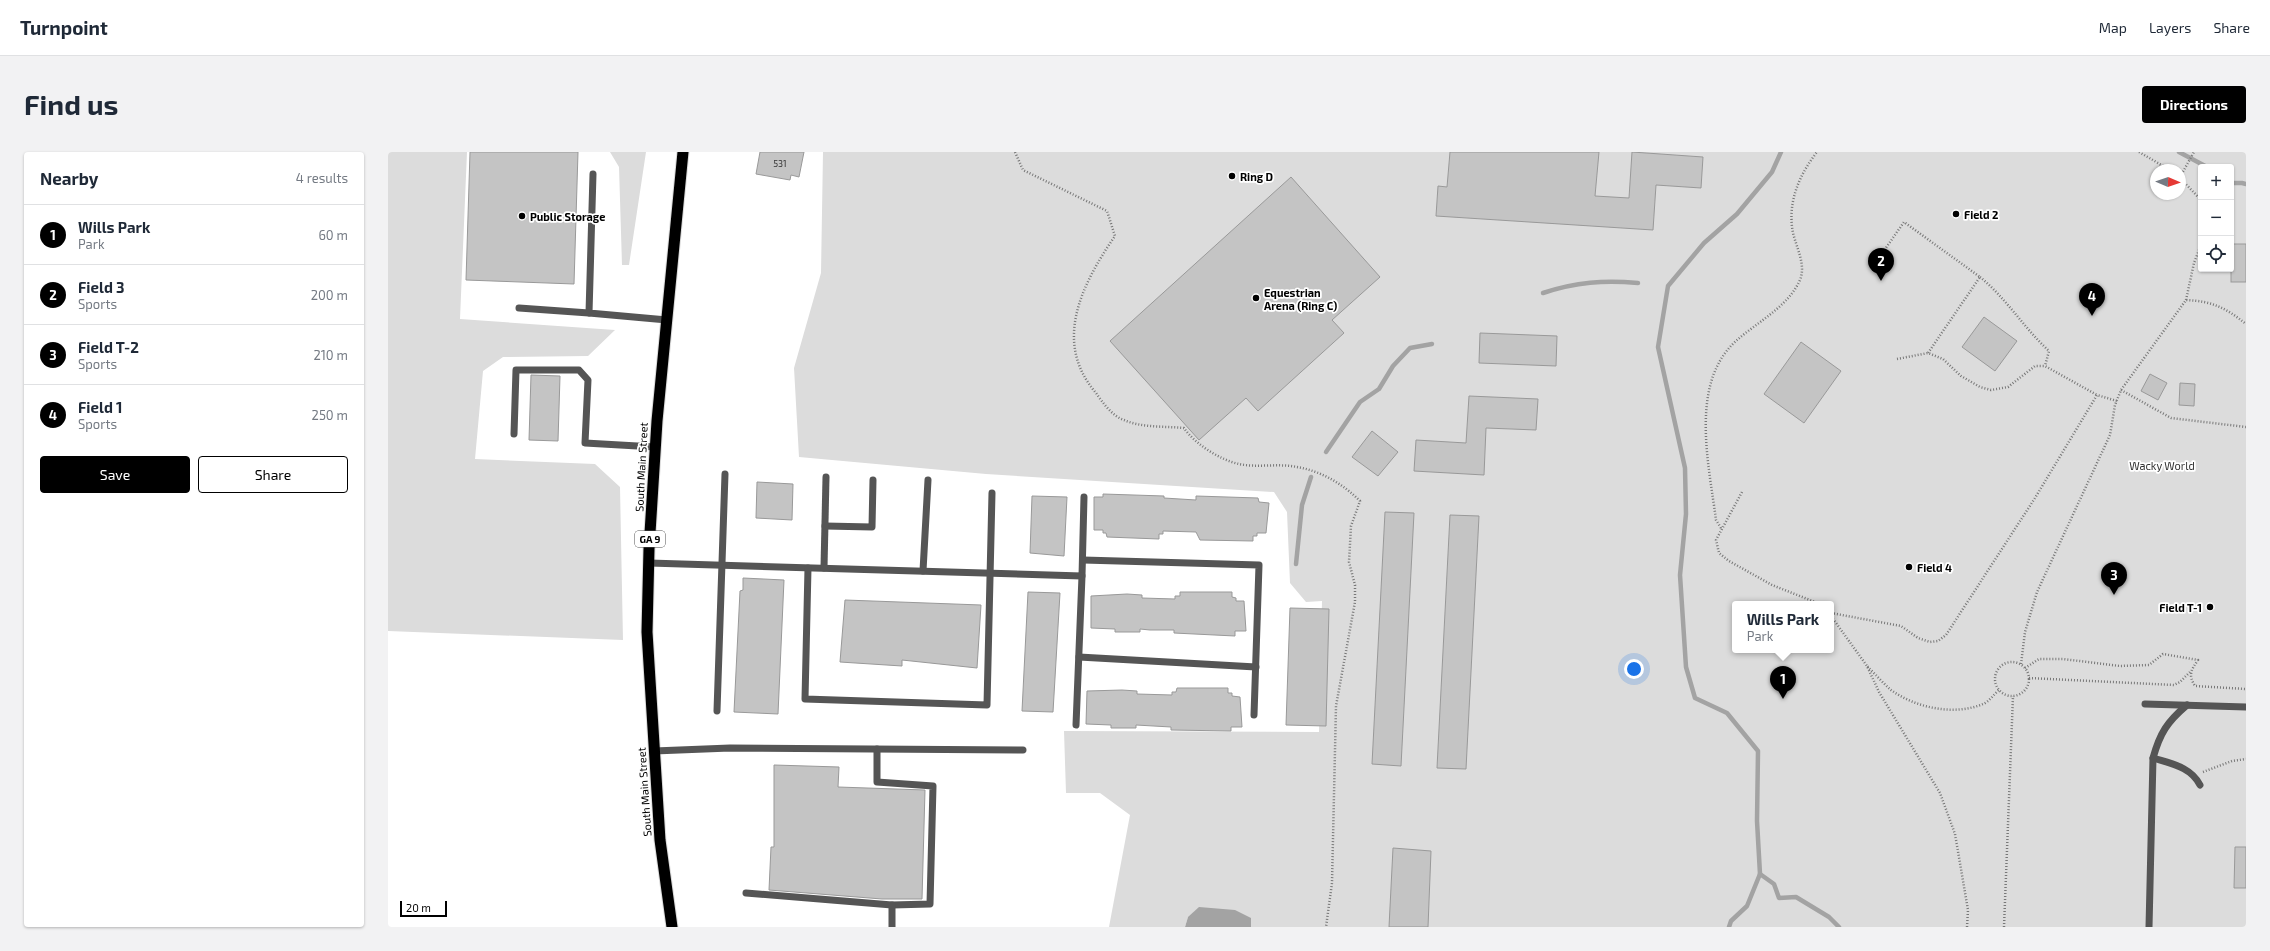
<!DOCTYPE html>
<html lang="en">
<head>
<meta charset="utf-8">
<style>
	body { margin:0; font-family:"Exo 2",sans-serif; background:#f2f2f3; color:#1f2937 }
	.controls { position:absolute; right:12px; top:12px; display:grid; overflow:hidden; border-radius:4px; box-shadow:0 1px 3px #0004 }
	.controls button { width:36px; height:36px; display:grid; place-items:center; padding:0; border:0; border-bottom:1px solid #e0e1e3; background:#fff; color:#1f2937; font:20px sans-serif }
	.compass { position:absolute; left:1762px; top:12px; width:36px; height:36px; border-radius:50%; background:#fff; box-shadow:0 1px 3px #0004; rotate:92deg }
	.scale { position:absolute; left:12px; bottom:10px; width:47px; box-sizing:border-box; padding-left:4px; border:2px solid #000; border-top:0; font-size:11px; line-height:14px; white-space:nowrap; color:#000; -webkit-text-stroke:3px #fff; paint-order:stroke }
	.you { position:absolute; left:1246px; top:517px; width:14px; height:14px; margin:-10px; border:3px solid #fff; border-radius:50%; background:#1a73e8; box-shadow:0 0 0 6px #1a73e833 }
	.badge { display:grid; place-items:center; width:26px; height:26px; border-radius:50%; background:#000; color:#fff; font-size:13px; font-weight:700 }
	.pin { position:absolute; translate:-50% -33px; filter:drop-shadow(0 1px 2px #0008) }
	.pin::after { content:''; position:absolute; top:21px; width:14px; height:12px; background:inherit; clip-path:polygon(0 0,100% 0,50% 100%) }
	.popup { position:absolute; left:1344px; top:449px; width:102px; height:52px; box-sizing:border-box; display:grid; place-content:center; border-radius:4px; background:#fff; filter:drop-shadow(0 1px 3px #0005); font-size:13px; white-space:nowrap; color:#747a83 }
	.popup b { font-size:15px; color:#1f2937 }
	.popup::after { content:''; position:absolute; left:50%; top:100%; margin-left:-8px; border:8px solid transparent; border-top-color:#fff }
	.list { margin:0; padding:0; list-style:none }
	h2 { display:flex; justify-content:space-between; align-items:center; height:52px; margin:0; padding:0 16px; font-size:17px }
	h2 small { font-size:13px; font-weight:400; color:#747a83 }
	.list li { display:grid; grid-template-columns:26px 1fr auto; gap:12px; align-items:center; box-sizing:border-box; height:60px; padding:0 16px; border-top:1px solid #e0e1e3 }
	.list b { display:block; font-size:15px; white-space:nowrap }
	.list p { margin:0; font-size:13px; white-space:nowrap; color:#747a83 }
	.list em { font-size:13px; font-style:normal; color:#747a83 }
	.actions { display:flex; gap:8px; padding:12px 16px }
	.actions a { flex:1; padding:9px 0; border:1px solid #000; border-radius:4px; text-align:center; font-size:14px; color:#000 }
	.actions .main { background:#000; color:#fff }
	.icon { flex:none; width:22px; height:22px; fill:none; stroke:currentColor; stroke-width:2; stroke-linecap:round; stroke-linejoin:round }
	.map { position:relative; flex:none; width:1858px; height:775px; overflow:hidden; border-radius:4px }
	header { display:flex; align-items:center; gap:24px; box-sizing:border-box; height:56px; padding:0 20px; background:#fff; border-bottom:1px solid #e0e1e3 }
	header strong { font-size:19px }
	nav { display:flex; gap:22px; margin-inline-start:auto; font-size:14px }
	.intro { display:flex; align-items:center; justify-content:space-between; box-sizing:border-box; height:96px; padding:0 24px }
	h1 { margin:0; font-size:28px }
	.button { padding:10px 18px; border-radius:4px; background:#000; color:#fff; font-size:14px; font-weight:700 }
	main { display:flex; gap:24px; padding:0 24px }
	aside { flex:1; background:#fff; border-radius:4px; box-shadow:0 1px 3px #0004 }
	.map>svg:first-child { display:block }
</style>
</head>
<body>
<header>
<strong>Turnpoint</strong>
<nav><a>Map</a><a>Layers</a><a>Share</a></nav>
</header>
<div class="intro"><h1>Find us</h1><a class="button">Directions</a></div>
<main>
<aside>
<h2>Nearby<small>4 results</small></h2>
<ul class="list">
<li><span class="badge">1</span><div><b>Wills Park</b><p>Park</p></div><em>60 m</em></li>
<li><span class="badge">2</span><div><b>Field 3</b><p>Sports</p></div><em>200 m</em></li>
<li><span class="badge">3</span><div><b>Field T-2</b><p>Sports</p></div><em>210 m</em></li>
<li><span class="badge">4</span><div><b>Field 1</b><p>Sports</p></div><em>250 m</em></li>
</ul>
<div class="actions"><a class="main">Save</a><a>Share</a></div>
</aside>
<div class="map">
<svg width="1858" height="775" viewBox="0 0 1858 775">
	<rect width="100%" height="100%" fill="#fff"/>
	<g fill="#dcdcdc" fill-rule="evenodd">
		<polygon points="0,0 79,0 72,167 227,178 200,204 115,205 95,219 87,307 207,312 232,335 235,488 0,479"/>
		<polygon points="222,0 258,0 241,113 234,113 231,15"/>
		<path d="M435,0H1858V775H863V766L800,765L797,775H721L742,663L712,641H678L676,579L931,580L934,449L918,450L902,431L899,360L886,340L598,322L411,305L406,216L433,121ZM1813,15H1843V117H1813ZM1768,18H1792V42H1768ZM1347,452H1443V498H1347Z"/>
	</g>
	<polygon fill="#a3a3a3" points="811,755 847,758 863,766 863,775 797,775 800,765"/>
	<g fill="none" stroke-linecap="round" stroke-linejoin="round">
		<g stroke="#a3a3a3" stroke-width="4.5">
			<polyline points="1791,0 1819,15"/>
			<polyline points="1843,31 1854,31 1858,32"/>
			<path d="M1155,141C1188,130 1216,128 1250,131"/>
			<polyline points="938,300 972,250 991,237 1005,214 1022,196 1044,192"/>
			<polyline points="908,412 914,353 923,325"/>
			<polyline points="1372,722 1386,732 1391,746 1408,745 1441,765 1451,775"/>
			<polyline points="1341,775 1343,769 1359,754 1372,722 1369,669 1370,599 1339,561 1307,546 1298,515 1292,423 1298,362 1297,316 1270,195 1280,134 1316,91 1349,62 1384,20 1393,0"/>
		</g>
	</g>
	<g fill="#c4c4c4" stroke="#999">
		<polygon points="82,0 190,0 186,132 78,128"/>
		<polygon points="372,0 416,0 411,25 403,23 402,28 368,22"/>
		<polygon points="1062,0 1211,0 1207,44 1241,46 1244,0 1315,5 1313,36 1268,33 1265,78 1048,64 1050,34 1059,35"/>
		<polygon points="903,25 992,125 944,168 956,181 870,259 858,246 811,288 722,189"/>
		<rect x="1843" y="92" width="15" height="38"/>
		<polygon points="1596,165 1629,189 1607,219 1574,195"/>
		<polygon points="1092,181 1169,184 1168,214 1091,211"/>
		<polygon points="1413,190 1453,219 1416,271 1376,242"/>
		<polygon points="1762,222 1779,231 1770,248 1753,239"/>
		<polygon points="143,223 172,224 170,289 141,288"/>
		<polygon points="1792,231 1807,232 1806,254 1791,253"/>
		<polygon points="1081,244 1150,247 1148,278 1098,276 1096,323 1026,319 1028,288 1078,291"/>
		<polygon points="984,279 1010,300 990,324 964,305"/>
		<polygon points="369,330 405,332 404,368 368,366"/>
		<polygon points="715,342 776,344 776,346 808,348 808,344 870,346 871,350 881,351 878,381 869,381 869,384 865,384 865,389 812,388 808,380 775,379 775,382 771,382 771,387 719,385 718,381 715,381 715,378 706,378 706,345 715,345"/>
		<polygon points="644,344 679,345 676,404 642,401"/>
		<polygon points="997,360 1026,361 1013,614 984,612"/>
		<polygon points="1062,363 1091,364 1078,617 1049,616"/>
		<polygon points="355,426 396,428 390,562 346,560 352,439 355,438"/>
		<polygon points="640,440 672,441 665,560 634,559"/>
		<polygon points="792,440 844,440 844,445 848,446 848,449 856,449 858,479 847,479 847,484 786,481 786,478 762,478 752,477 752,480 727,480 727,477 703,476 703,444 739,442 754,443 754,446 787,447 787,444 792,444"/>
		<polygon points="457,448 593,453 589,516 514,508 514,514 452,510"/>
		<polygon points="902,456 941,457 938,574 898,573"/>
		<polygon points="789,536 840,536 840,541 844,541 844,544 852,545 854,575 843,575 843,579 783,578 783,575 748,573 748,576 723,576 723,573 698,572 699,539 734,538 749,539 749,542 784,543 784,540 788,540"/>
		<polygon points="386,613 451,615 450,635 537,638 534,747 494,747 381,738 383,695 386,695"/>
		<polygon points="1847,695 1858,695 1858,736 1846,736"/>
		<polygon points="1005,696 1043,699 1040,775 1001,775"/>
	</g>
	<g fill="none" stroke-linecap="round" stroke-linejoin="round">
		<g stroke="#dbdbdb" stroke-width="13">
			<polyline id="trunk" points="284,775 272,688 259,480 261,397 269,269 295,0"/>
		</g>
		<g stroke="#777" stroke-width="2.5" stroke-dasharray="1 2" stroke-linecap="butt">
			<path d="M627,0L635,18L719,59L727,84C694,132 664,190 708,241C715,251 724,264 736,268C754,276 776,274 796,276C807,292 832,308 851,312C869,316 890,311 909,315C933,319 955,332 972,349L963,374L961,410L967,433V450L948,554L944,731L938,775"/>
			<polyline points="1751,0 1782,18"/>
			<polyline points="1792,25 1806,0"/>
			<polyline points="1792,26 1813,48"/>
			<polyline points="1493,103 1516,70 1592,125 1540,201"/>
			<path d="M1592,125C1618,146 1636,176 1661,199L1657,214"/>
			<polyline points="1798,148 1806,111 1813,93"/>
			<polyline points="1509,207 1540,201 1555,207 1573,224 1592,235 1603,238 1620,235 1647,214 1657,214 1709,243"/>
			<polyline points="1733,238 1783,266 1858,275"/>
			<polyline points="1354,340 1328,388 1331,401 1341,409 1384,433 1432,452"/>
			<path d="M1333,376L1328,368C1321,313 1301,231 1348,189C1369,170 1400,155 1412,128C1418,113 1409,97 1405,81C1399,51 1411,23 1429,0"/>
			<polyline points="1443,461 1513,474 1530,486 1542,490 1550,489 1558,483 1647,346 1709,243 1729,249"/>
			<polyline points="1443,464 1479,514"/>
			<circle cx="1624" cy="527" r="17"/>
			<path d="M1633,512L1637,480L1649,440L1722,283L1727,253L1733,238L1798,148C1824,149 1838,156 1858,172"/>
			<path d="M1637,516L1651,507H1675L1732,514L1761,513L1775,502L1810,508C1803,518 1800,523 1807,534L1858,537"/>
			<polyline points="1641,526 1786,533 1792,530 1802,520"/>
			<polyline points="1815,620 1844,609 1858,607"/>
			<path d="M1579,775L1580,758L1567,682L1552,641L1491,540L1479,514C1487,522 1495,531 1503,538C1528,556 1566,564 1595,552C1601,550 1606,542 1611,538"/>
			<polyline points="1616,775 1625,544"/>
		</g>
		<g stroke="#555" stroke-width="7">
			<polyline points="205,22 201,161 279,168"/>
			<polyline points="131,156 201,161"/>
			<polyline points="126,282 128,218 191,218 200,228 197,291 267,295"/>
			<polyline points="437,374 484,375 485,328"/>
			<polyline points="695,408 871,413 866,563"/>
			<polyline points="261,411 694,424 696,345"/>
			<polyline points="420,416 417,547 599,553 604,341"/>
			<polyline points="436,416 438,325"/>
			<polyline points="535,419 540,328"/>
			<polyline points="691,505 868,515"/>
			<polyline points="1757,552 1858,555"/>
			<polyline points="329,559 337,322"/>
			<polyline points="688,573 694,424"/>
			<polyline points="489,597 489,630 545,634 542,752 504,753"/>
			<polyline points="266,599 342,596 635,598"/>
			<path d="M1765,606C1784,612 1803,615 1812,633"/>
			<polyline points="358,741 504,753 504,775"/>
			<path d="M1761,775L1765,606C1772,581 1779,570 1799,553"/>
		</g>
		<use href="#trunk" stroke="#000" stroke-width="11"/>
	</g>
	<g fill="#000" stroke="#fff" stroke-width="1.5">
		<circle cx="844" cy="24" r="4"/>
		<circle cx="1568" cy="62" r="4"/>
		<circle cx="134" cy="64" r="4"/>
		<circle cx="868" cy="146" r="4"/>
		<circle cx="1521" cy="415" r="4"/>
		<circle cx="1822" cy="455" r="4"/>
	</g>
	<g text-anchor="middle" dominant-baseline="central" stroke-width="3.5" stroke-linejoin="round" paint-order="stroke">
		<g font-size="9" fill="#313131">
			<text x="392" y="11">531</text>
		</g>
		<rect fill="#fff" stroke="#4c4c4c" stroke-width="1" x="247" y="379" width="30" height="16" rx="3"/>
		<g font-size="10" font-weight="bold" fill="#000">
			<text x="262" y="387">GA 9</text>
		</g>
		<g font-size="11" font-weight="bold" fill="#000" stroke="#fff" text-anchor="start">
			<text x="852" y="24">Ring D</text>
			<text x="1576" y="62">Field 2</text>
			<text x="142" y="64">Public Storage</text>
			<text x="876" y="140">Equestrian<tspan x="876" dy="13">Arena (Ring C)</tspan></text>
			<text x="1529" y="415">Field 4</text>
			<text x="1814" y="455" text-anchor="end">Field T-1</text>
		</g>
		<g font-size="11" fill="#333" stroke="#fff">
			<text x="1774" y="313">Wacky World</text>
		</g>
		<g font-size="11" fill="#000" stroke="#fff">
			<text transform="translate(253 315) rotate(-87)">South Main Street</text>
			<text transform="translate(256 640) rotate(-94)">South Main Street</text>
		</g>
	</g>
</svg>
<div class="controls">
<button>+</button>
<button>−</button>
<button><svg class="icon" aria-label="locate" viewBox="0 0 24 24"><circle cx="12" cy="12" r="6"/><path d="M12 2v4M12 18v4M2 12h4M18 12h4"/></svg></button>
</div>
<svg class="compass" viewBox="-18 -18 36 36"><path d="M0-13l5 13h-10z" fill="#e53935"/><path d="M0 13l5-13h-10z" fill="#747a83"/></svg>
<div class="scale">20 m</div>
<div class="you"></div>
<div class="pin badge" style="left:1395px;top:547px">1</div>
<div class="popup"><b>Wills Park</b>Park</div>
<div class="pin badge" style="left:1493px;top:129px">2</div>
<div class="pin badge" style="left:1726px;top:443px">3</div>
<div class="pin badge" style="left:1704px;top:164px">4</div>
</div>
</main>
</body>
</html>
